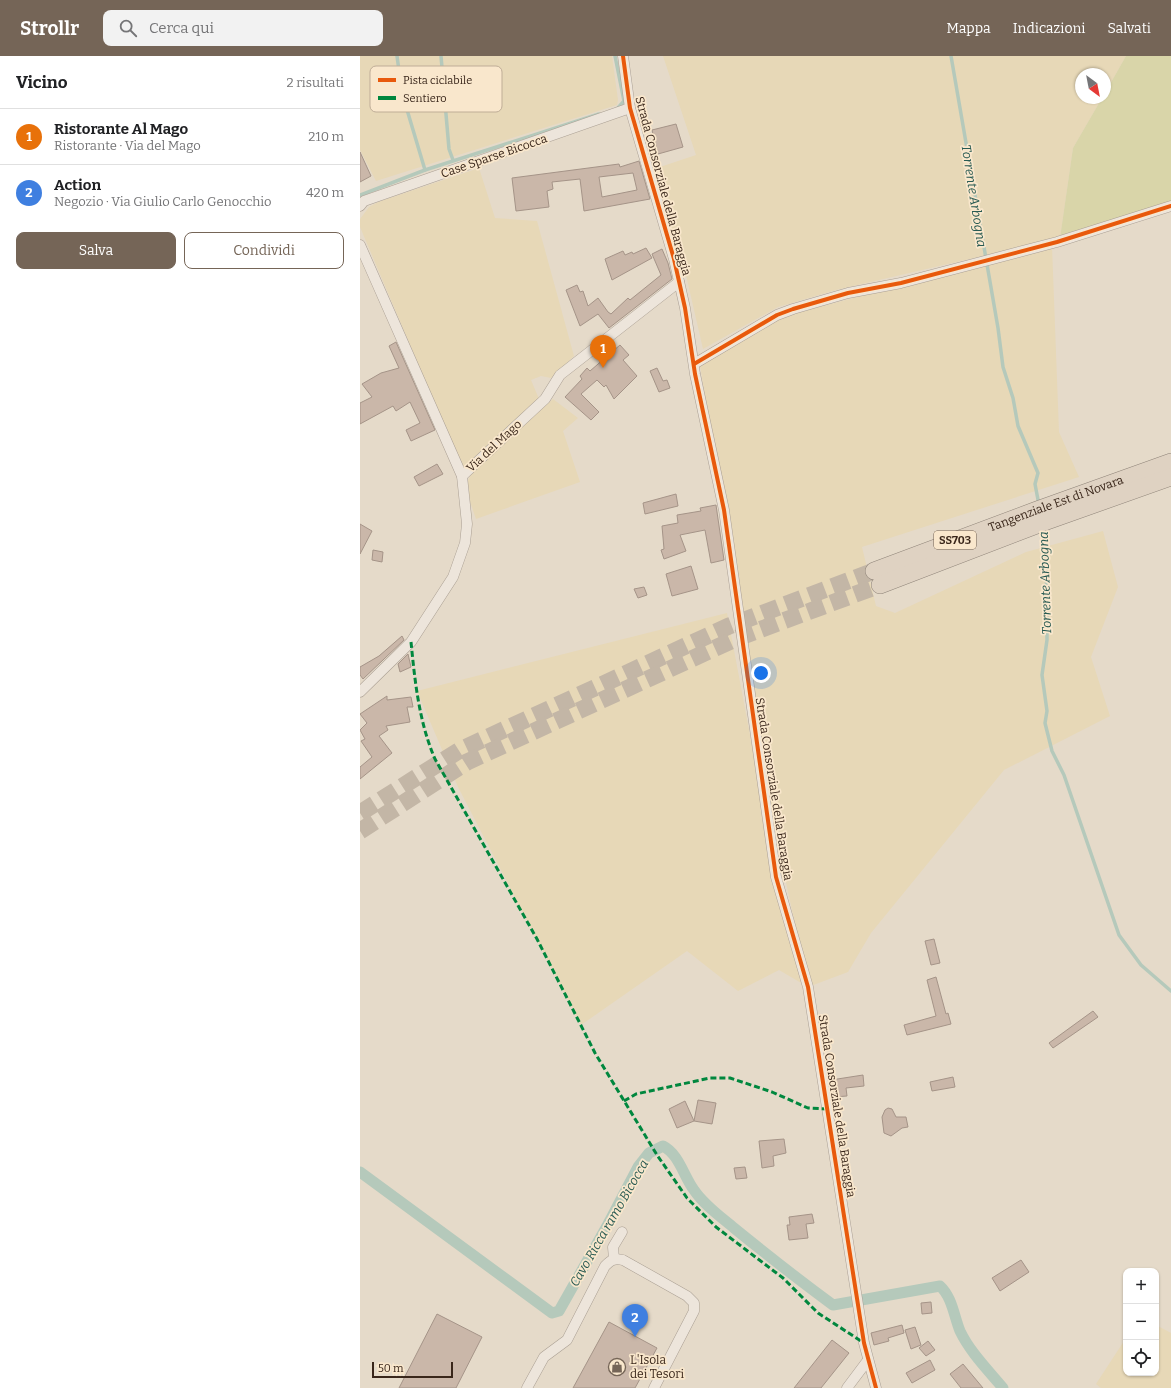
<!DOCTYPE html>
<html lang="it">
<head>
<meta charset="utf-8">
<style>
	body { margin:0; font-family:Bitter,serif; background:#f2f2f2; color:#202124 }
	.controls { position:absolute; right:12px; bottom:12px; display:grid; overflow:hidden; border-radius:8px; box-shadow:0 1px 3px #0004 }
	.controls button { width:36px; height:36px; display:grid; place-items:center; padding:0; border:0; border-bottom:1px solid #e0e0e0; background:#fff; color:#202124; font:20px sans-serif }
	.compass { position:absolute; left:715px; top:12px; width:36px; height:36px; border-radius:50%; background:#fff; box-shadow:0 1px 3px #0004; rotate:148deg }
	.scale { position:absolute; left:12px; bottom:10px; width:81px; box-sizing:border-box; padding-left:4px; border:2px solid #39261a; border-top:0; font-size:11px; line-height:14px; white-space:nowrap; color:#39261a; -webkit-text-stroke:3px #f9e7cc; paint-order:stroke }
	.you { position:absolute; left:401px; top:617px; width:14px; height:14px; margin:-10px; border:3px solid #fff; border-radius:50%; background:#1a73e8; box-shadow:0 0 0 6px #1a73e833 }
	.badge { display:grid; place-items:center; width:26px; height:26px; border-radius:50%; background:#756557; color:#fff; font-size:13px; font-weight:700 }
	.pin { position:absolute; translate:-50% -33px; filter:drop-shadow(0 1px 2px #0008) }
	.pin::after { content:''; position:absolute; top:21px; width:14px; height:12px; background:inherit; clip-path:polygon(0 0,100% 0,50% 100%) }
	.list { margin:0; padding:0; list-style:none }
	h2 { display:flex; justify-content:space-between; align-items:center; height:52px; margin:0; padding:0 16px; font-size:17px }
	h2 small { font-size:13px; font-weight:400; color:#757577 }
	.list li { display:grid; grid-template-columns:26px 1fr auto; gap:12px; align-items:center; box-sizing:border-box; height:56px; padding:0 16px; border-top:1px solid #e0e0e0 }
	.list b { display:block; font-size:15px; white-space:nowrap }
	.list p { margin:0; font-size:13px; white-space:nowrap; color:#757577 }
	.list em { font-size:13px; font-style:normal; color:#757577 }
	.actions { display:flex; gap:8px; padding:12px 16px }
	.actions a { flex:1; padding:9px 0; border:1px solid #756557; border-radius:8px; text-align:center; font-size:14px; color:#756557 }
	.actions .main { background:#756557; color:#fff }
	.icon { flex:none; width:22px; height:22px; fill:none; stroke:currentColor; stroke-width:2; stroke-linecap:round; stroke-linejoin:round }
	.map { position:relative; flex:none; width:811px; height:1332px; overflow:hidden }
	header { display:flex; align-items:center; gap:24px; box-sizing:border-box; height:56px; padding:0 20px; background:#756557; color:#fff }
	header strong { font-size:19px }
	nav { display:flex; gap:22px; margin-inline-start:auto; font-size:14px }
	.search { width:280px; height:36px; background:#f2f2f2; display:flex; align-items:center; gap:10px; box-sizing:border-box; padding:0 14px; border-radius:8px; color:#757577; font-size:15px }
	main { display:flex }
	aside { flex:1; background:#fff }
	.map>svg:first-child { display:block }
</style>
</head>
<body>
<header>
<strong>Strollr</strong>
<div class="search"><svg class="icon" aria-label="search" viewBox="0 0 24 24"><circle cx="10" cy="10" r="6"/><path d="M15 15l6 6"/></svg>Cerca qui</div>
<nav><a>Mappa</a><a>Indicazioni</a><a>Salvati</a></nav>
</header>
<main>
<aside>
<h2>Vicino<small>2 risultati</small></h2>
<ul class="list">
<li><span class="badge" style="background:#e8710a">1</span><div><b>Ristorante Al Mago</b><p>Ristorante · Via del Mago</p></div><em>210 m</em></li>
<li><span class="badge" style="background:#3f7fe0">2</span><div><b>Action</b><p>Negozio · Via Giulio Carlo Genocchio</p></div><em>420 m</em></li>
</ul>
<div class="actions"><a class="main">Salva</a><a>Condividi</a></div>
</aside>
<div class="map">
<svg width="811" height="1332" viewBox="0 0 811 1332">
	<rect width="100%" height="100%" fill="#e5dac9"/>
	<g fill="#e7d8b7">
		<polygon points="0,0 252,0 258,44 257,49 16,125 0,94"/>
		<polygon points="303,0 766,0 745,37 745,18 721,18 721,42 742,42 713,92 700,182 476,234 418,251 343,293 326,219 294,113 336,99"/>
		<polygon points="119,112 135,162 177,165 214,300 191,322 181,320 171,324 179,343 104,412 98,402 0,171 0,163 9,151 18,146"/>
		<polygon points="692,190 699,376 719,421 502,491 516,550 535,557 666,496 743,475 758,531 731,601 750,660 644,714 511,877 488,916 448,931 419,914 378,935 327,895 221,969 98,731 57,635 367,557 413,801 446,920 395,681 375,535 340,309 417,262"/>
		<polygon points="193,343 218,362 203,375 220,426 116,463 105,431 110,420 117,411"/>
		<polygon points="796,1269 811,1277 811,1332 741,1332 736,1328 766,1282 766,1317 796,1317"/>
	</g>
	<polygon fill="#d9d5a9" points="766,0 811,0 811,145 700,182 713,92 742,42 745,42 745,37"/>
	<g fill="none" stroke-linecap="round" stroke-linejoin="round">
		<g stroke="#b5c9bb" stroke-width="3.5">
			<polyline points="81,0 89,93 93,104"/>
			<polyline points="255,0 264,45 257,53"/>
			<polyline points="591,0 638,272 643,311 653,342 658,370 678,417 675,428 679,449"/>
			<polyline points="65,114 239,58"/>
			<polyline points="0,139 65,114 42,37 37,0"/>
			<polyline points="683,471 686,482 687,584 682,619 687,655 685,667 692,695 704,719 759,879 781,909 811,935"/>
		</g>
		<path stroke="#b5c9bb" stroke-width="11" d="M0,1116L192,1257L199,1255L247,1170L278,1111L289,1097L303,1090C319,1098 324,1121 334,1134C344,1149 361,1161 374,1172C406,1198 439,1224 473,1249L580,1230C592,1241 594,1260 600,1275C610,1296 628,1314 643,1332"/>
	</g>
	<g fill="#cab7a9" stroke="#a59488" fill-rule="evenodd">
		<polygon points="316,68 323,91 298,98 292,74"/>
		<polygon points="0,96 11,120 0,126"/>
		<path d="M279,105L290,143L224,155L220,123L192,126L193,133L187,135L189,151L156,155L152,122L259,108L260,111ZM273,117L277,134L242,141L239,121Z"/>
		<polygon points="286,192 292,202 252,224 245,203 263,195 265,199 272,196 273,198"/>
		<polygon points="302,193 308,207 312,223 249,272 238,258 220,270 206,234 217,229 220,236 223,235 228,250 238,242 248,256 251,258 268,242 270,244 301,219 292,198"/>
		<polygon points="36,286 75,374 51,385 46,374 60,367 50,346 36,355 33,350 0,368 0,347 12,341 2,328 21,317 39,312 29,290"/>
		<polygon points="260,289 269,299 263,304 277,320 254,343 246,329 244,331 237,324 221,338 239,356 231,364 205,341 222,323 220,320 227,312 230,315"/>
		<polygon points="297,312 303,325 307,324 310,332 299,336 290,315"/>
		<polygon points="77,408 83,418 59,430 54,421"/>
		<polygon points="316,438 318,450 285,458 283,447"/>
		<polygon points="356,449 364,504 351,507 345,474 320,479 326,495 304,503 301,494 304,493 302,470 318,467 317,459 341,455 340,452"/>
		<polygon points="0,468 12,475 0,498"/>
		<polygon points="13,494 23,496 22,506 12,504"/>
		<polygon points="331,510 338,533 312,540 306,518"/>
		<polygon points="284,531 287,539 278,542 274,533"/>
		<polygon points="42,580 44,584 3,623 0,619 0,611 19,600"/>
		<polygon points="48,598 51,611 40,616 38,608"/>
		<polygon points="27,640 27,644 51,641 53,651 47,651 50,666 26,670 28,674 19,680 32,697 0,723 0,711 12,701 1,685 5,683 0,674 7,667 0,658"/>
		<polygon points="574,883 580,907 571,909 565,885"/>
		<polygon points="576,921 586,958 588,957 591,968 547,979 544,969 576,960 567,924"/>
		<polygon points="733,955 738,961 693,992 689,987"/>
		<polygon points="503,1019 504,1030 486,1032 487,1040 474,1041 471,1024"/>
		<polygon points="593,1021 595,1031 572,1035 570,1026"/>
		<polygon points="338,1044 356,1047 352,1068 334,1065"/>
		<polygon points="325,1045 334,1065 317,1072 309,1053"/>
		<polygon points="528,1052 532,1053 536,1061 546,1061 548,1071 542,1072 531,1080 524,1077 522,1061 525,1054"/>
		<polygon points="424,1083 426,1097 413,1100 414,1110 402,1112 399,1085"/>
		<polygon points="385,1111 387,1122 376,1123 374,1112"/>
		<polygon points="452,1158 454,1167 446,1168 448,1182 429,1184 427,1169 430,1169 429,1161"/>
		<polygon points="661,1204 669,1216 640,1235 632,1222"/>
		<polygon points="571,1246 572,1257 562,1258 561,1247"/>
		<polygon points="77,1258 122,1281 96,1332 39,1332"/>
		<polygon points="249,1266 297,1292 275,1332 213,1332"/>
		<polygon points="542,1269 544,1277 528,1282 529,1285 514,1289 511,1277"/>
		<polygon points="555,1271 561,1289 551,1293 545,1274"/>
		<polygon points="472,1284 489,1297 461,1332 434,1332"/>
		<polygon points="568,1285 575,1294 566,1300 559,1292"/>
		<polygon points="570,1304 575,1314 552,1327 546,1317"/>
		<polygon points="603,1308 623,1332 601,1332 590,1318"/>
	</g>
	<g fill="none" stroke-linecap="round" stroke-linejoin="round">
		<g stroke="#c3b6a6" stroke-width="17" stroke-dasharray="17 8" stroke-linecap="butt">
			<polyline points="0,757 100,694 369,570 514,515"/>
			<polyline points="0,775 107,706 375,583 520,529"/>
		</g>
		<g stroke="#aa9f93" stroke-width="11">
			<g id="minor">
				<polyline points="263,0 270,52 314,203 325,252 335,318 364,454 416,821 448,931 504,1287 516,1332"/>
				<polyline points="0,150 4,145 270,52"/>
				<polyline points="0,189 102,420 107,468 105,487 93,521 51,586 0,636"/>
				<polyline points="334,308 417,259 433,253 488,237 541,227 697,186 811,150"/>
				<polyline points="102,420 185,343 200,319 319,226"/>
				<polyline points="254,1203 253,1191 262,1176"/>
				<path d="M167,1332L184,1301L207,1284L245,1210C251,1204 254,1202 263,1204L327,1240L334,1247V1255L294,1332"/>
				<polyline points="487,1332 508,1304"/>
			</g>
		</g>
		<g stroke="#8f8479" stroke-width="18">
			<g id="trunk">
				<path id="s1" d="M514,515L677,454L811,406"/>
				<polyline points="520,529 687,465 811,421"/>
			</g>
		</g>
		<use href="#minor" stroke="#ede5db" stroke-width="10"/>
		<use href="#trunk" stroke="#dfd2c2" stroke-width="17"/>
		<g stroke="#00873e" stroke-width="3" stroke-dasharray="6 3" stroke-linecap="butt">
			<path d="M51,586C55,626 59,666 75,703L177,883L235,997L297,1099L327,1142L356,1171L423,1222L458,1257L504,1287"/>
			<polyline points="264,1045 276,1038 350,1022 370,1022 412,1036 448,1052 468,1053"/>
		</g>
		<g stroke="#f9e7cc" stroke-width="6">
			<g id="cycleway">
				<polyline points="263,0 270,52 314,203 325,252 335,318 364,454 416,821 448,931 504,1287 516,1332"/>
				<polyline points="334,308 417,259 433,253 488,237 541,227 697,186 811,150"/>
			</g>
		</g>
		<use href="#cycleway" stroke="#e8590c" stroke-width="4"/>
	</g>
	<defs>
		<g id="shop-ring" transform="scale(0.9)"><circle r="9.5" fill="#f9e7cc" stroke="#756557" stroke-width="1.5"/><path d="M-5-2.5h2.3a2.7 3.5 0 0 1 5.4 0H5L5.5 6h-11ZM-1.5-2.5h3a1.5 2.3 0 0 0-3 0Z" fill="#756557"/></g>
	</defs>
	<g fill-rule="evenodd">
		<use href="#shop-ring" x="257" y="1311"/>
	</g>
	<g text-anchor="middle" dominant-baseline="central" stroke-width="3.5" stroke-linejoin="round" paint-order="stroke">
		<rect fill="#f9e7cc" stroke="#73604f" stroke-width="1" x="574" y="475" width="42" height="18" rx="3"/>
		<g font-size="11" font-weight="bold" fill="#39261a">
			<text x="595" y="484">SS703</text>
		</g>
		<g font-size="12" fill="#39261a" stroke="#f9e7cc">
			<text transform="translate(134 100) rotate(-19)">Case Sparse Bicocca</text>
			<text transform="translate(303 130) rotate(75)">Strada Consorziale della Baraggia</text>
			<text transform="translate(134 390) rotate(-43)">Via del Mago</text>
			<text stroke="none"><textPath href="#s1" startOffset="194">Tangenziale Est di Novara</textPath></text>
			<text transform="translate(414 733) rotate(81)">Strada Consorziale della Baraggia</text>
			<text transform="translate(477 1050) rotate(81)">Strada Consorziale della Baraggia</text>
		</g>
		<g font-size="12" fill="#39261a" stroke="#f9e7cc" text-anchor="start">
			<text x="270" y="1304">L'Isola<tspan x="270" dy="14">dei Tesori</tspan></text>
		</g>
		<g font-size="13" font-style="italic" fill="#285a52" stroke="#f9e7cc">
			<text transform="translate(614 140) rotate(81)">Torrente Arbogna</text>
			<text transform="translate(685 527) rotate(-92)">Torrente Arbogna</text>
			<text transform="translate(249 1167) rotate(-60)">Cavo Ricca ramo Bicocca</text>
		</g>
	</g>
	<rect x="10" y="10" width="132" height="46" rx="6" fill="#f9e7cc" stroke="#bfad97" stroke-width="1"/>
	<rect x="18" y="22" width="18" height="4" fill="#e8590c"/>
	<rect x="18" y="40" width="18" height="4" fill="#00873e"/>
	<g font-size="11" fill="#39261a">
		<text x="43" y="28">Pista ciclabile</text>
		<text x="43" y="46">Sentiero</text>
	</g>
</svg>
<div class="controls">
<button>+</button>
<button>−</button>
<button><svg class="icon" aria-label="locate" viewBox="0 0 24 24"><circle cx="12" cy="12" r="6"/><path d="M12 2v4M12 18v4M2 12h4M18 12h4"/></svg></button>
</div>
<svg class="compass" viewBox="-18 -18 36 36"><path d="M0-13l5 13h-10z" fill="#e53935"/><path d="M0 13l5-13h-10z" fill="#757577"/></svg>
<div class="scale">50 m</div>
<div class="you"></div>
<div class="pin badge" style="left:243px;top:312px;background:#e8710a">1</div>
<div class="pin badge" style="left:275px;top:1281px;background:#3f7fe0">2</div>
</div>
</main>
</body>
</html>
